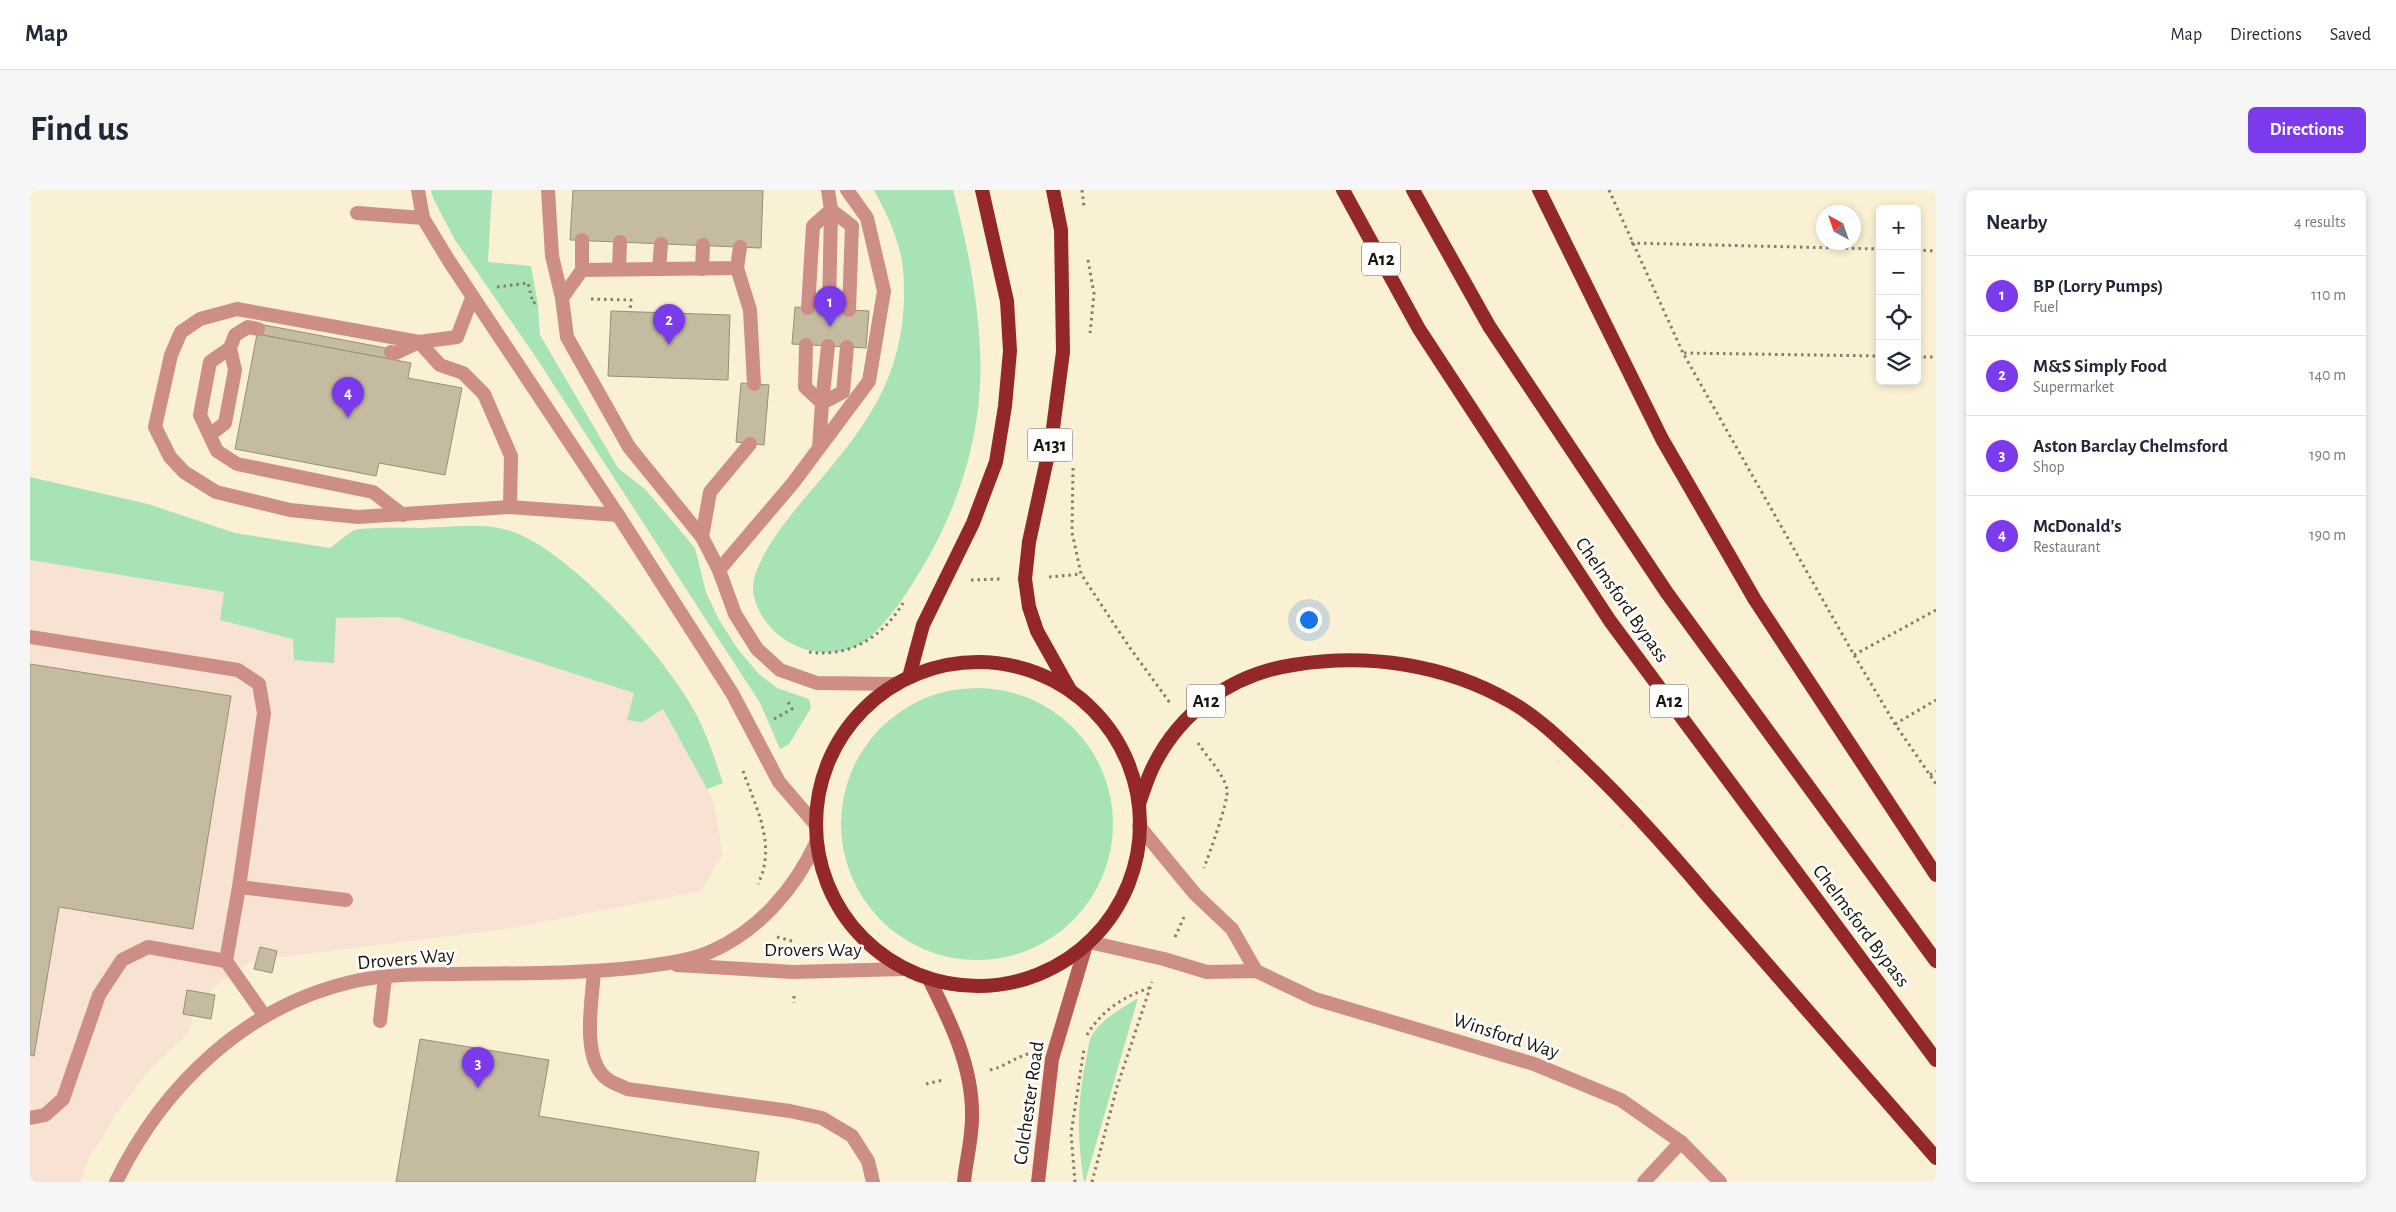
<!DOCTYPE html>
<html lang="en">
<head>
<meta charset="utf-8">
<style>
	body { margin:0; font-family:"Alegreya Sans",sans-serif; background:#f6f6f7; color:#1f2937 }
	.controls { position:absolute; right:15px; top:15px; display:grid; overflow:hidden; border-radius:8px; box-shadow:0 2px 8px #0003 }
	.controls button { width:45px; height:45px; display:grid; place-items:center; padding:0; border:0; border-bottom:1px solid #e0e1e3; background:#fff; color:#1f2937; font:25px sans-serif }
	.compass { position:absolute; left:1786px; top:15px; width:45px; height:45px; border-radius:50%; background:#fff; box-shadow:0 2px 8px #0003; rotate:320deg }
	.you { position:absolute; left:1278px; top:429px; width:18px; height:18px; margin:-12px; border:4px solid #fff; border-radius:50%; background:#1a73e8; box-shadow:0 0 0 8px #1a73e833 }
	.badge { display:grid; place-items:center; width:32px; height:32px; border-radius:50%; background:#7c3aed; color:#fff; font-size:16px; font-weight:700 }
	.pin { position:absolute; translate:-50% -41px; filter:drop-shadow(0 1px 2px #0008) }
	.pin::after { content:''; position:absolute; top:26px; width:18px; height:15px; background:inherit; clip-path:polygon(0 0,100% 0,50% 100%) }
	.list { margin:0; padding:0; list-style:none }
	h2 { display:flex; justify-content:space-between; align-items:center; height:65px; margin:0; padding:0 20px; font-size:21px }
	h2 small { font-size:16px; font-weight:400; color:#747a83 }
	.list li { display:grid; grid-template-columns:32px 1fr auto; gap:15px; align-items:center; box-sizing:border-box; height:80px; padding:0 20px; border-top:1px solid #e0e1e3 }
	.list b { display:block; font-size:19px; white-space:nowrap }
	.list p { margin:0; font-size:16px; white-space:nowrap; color:#747a83 }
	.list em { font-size:16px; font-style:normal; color:#747a83 }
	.icon { flex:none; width:28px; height:28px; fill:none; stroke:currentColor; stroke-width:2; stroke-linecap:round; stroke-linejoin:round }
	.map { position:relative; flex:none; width:1906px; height:992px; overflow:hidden; border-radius:8px }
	header { display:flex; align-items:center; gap:30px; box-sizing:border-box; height:70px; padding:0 25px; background:#fff; border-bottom:1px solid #e0e1e3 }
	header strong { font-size:24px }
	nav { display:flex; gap:28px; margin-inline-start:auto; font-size:18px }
	.intro { display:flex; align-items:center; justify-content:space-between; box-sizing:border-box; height:120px; padding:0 30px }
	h1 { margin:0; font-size:35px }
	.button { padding:12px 22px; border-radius:8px; background:#7c3aed; color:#fff; font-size:18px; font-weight:700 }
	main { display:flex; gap:30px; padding:0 30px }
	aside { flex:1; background:#fff; border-radius:8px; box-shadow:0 2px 8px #0003 }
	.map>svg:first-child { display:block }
</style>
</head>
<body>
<header>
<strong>Map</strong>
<nav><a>Map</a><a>Directions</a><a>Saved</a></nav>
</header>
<div class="intro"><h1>Find us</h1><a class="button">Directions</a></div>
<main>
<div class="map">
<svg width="1906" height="992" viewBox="0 0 1906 992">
	<rect width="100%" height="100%" fill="#faf1d4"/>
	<polygon fill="#f7e2d4" points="0,370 194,402 305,428 368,427 605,503 633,519 677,599 684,613 693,665 671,701 477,739 245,768 242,783 220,772 181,799 180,804 163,825 158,843 117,883 86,924 58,971 50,992 0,992"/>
	<g fill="#a7e3b7">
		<polygon points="401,0 462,0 458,72 501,76 508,115 510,145 588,278 616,300 665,358 676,402 688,428 707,458 729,484 747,498 779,509 781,518 759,554 750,559 730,513 505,166 425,50 403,8"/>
		<path d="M844,0H923C941,68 958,156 947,226C940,277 921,329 895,373C879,400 863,426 840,447C806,476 754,462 732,426C726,415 721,403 724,390C731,359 765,319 786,295C836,236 872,189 874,108C874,91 874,72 868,55C863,36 853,17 844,0Z"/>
		<path d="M0,287L118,314L205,343L300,358C308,353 317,343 325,340C338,337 378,338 393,338C426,337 460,331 491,345C548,371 636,467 665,522C677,545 685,569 693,593L677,599L633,519L612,532L597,530L604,503L368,427L306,428L304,473L264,470L263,449L190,430L194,402L0,370Z"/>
		<circle cx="947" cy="634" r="136"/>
		<path d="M1108,808L1055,992H1054C1047,947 1047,915 1056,870C1058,863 1058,854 1061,847C1070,830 1092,818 1108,808Z"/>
	</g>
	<g fill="#c4bba0" stroke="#988f75">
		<polygon points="543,0 733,0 731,58 540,50"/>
		<polygon points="765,117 839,121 836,158 762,154"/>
		<polygon points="581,121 700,125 698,190 578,186"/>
		<polygon points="229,134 361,159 359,169 227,144"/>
		<polygon points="227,144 381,173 378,188 432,198 415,285 349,273 346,286 205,259"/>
		<polygon points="711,193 739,195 734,255 706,252"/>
		<polygon points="0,474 201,506 163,739 29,717 4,866 0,865"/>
		<polygon points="230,757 247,761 242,783 224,779"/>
		<polygon points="157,800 185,805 181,829 153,824"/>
		<polygon points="390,849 519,870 509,926 729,962 725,992 366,992"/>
	</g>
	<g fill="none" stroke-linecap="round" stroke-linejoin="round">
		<g stroke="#847d6a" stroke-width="3" stroke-dasharray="2.5 4" stroke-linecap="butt">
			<polyline points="1052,0 1054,17"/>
			<polyline points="1579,0 1653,163 1824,465 1865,534 1906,594"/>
			<polyline points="1601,53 1850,59"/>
			<polyline points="1887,60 1906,61"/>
			<polyline points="1058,70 1064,104 1060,143"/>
			<polyline points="467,97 498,93 503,113 507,112"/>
			<polyline points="561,109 601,110 600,122"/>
			<polyline points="1654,163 1850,166"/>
			<polyline points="1887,167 1906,167"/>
			<polyline points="1043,278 1042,342 1051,384 1100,458 1140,513"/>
			<polyline points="1019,387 1051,384"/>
			<polyline points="941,390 970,389"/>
			<path d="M779,462C819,468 853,447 873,413"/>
			<polyline points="1824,465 1906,420"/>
			<polyline points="744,529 762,519 757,510"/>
			<polyline points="1865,534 1906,510"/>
			<path d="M1168,553C1177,567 1193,583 1197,599C1199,611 1179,664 1174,678"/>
			<path d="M713,581C726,618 747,655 728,694"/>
			<polyline points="1900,585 1906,581"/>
			<polyline points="747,747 762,751 762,757"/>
			<polyline points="1145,747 1154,727"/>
			<polyline points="764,806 764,813"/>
			<path d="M1057,845C1071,821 1093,807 1119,798"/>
			<path d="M960,880C974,877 984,868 998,864"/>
			<polyline points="896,894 913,890"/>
			<polyline points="1045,992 1041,944 1054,859"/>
			<polyline points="1062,992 1087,897 1122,792"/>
		</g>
		<g stroke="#ce8e88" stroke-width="14">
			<polyline points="388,0 393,28 419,71 588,325 702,503 749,592 786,635"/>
			<polyline points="518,0 522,66 532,108 537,147 599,257 672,347 689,380 705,424 727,459 750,480 787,493 865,494"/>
			<polyline points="801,20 822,36 819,120"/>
			<polyline points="327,23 393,28"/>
			<polyline points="707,78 720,120 724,194"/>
			<polyline points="589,79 590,52"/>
			<polyline points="629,79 631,54"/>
			<polyline points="672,79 673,55"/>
			<polyline points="552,80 552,50"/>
			<polyline points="442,108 427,147 389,152 207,119 170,129 151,142 141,165 125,237 140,267 154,282 186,302 260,320 328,327 480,317 588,325"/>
			<polyline points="532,108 552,80 707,78 710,57"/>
			<polyline points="778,118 783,36 801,20 798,0"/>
			<polyline points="799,119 801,20"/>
			<polyline points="776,155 775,197 792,213 789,258"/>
			<polyline points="200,158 180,172 170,225 187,261 207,274 343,302 373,325"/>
			<polyline points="361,162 366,163 389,152 410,175 433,183 454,204 481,266 480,317"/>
			<polyline points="792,213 813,202 817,157"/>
			<polyline points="792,213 798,156"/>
			<polyline points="181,244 195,233 205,180 200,158 205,145 218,137 228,139"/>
			<polyline points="672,347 680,302 720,254"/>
			<polyline points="689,380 763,293 839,191 854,101 837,28 817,0"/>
			<polyline points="0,447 208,480 229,494 234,523 209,697"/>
			<polyline points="647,775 763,782 873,779"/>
			<path d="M564,782C562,810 551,868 576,888C581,893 590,895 597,899L760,921L792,928L822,946L838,971L843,992"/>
			<polyline points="234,825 196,771 209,697 316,710"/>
			<polyline points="350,831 355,787"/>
			<polyline points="0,928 15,925 33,909 69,805 92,770 118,757 196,771"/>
			<path d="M86,992C134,894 217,815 325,791C358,784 392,784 426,784C487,783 549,784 610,777C632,774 659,771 680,762C728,741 764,700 786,653"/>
			<polyline points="1614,992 1651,952"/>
		</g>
		<g stroke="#ce8e88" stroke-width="14">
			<polyline points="1109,636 1165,704 1202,739 1226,781"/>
			<polyline points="1059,752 1134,769 1177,782 1226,781 1285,809 1504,874 1591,910 1651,952 1690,992"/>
		</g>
		<g stroke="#b75c56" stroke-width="14">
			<path d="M899,789C920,831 942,875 942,923C943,946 936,970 934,992"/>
			<polyline points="1008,992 1022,869 1056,755"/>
		</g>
		<g stroke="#942828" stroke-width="14">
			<polyline points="1023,0 1031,40 1033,162 1022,246 999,352 995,389 999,417 1007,441 1040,500"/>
			<polyline points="1313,0 1389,139 1580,431 1906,870"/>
			<polyline points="1383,0 1459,136 1637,403 1906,771"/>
			<polyline points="1509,0 1632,249 1725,410 1906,685"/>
			<circle cx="948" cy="634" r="162"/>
			<polyline points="879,487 893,435 943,333 966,272 975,216 980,161 977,111 952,0"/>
			<path d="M1109,614C1113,602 1117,590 1122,579C1149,522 1202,484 1263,475C1338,463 1415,474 1481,512C1509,528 1533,552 1556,574C1599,615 1638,659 1676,704C1753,792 1829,880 1906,968"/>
		</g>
	</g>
	<g text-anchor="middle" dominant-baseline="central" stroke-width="5" stroke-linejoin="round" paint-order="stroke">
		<g fill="#fefefe" stroke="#5e5b54" stroke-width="1">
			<rect x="1332" y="52.5" width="38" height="33" rx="4"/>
			<rect x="997.5" y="238.5" width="45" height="33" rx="4"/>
			<rect x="1157" y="494.5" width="38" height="33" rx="4"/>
			<rect x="1620" y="494.5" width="38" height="33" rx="4"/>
		</g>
		<g font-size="19" font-weight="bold" fill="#19150b">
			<text x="1351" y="69">A12</text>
			<text x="1020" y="255">A131</text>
			<text x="1176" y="511">A12</text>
			<text x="1639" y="511">A12</text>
		</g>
		<g font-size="20" fill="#19150b" stroke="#fefefe">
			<text transform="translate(1592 410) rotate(55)">Chelmsford Bypass</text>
			<text transform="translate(1831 736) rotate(53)">Chelmsford Bypass</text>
			<text x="783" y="760">Drovers Way</text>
			<text transform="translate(376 769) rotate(-5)">Drovers Way</text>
			<text transform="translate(1476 846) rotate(18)">Winsford Way</text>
			<text transform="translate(999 913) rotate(-82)">Colchester Road</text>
		</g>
	</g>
</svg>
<div class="controls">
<button>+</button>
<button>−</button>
<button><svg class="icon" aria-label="locate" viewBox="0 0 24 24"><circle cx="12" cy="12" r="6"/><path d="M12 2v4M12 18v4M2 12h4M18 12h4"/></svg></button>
<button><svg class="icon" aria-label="layers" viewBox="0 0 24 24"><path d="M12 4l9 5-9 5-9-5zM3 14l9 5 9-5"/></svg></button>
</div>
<svg class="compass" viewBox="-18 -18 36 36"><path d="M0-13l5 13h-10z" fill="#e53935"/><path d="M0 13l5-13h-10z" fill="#747a83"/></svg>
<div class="you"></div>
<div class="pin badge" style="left:800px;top:137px">1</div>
<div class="pin badge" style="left:639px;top:155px">2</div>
<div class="pin badge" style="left:448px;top:898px">3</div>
<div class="pin badge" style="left:318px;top:228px">4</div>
</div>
<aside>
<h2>Nearby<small>4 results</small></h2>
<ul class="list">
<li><span class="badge">1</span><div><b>BP (Lorry Pumps)</b><p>Fuel</p></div><em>110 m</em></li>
<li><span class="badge">2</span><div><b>M&amp;S Simply Food</b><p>Supermarket</p></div><em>140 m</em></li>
<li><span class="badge">3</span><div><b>Aston Barclay Chelmsford</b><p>Shop</p></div><em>190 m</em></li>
<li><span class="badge">4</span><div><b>McDonald's</b><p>Restaurant</p></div><em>190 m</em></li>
</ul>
</aside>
</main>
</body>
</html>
